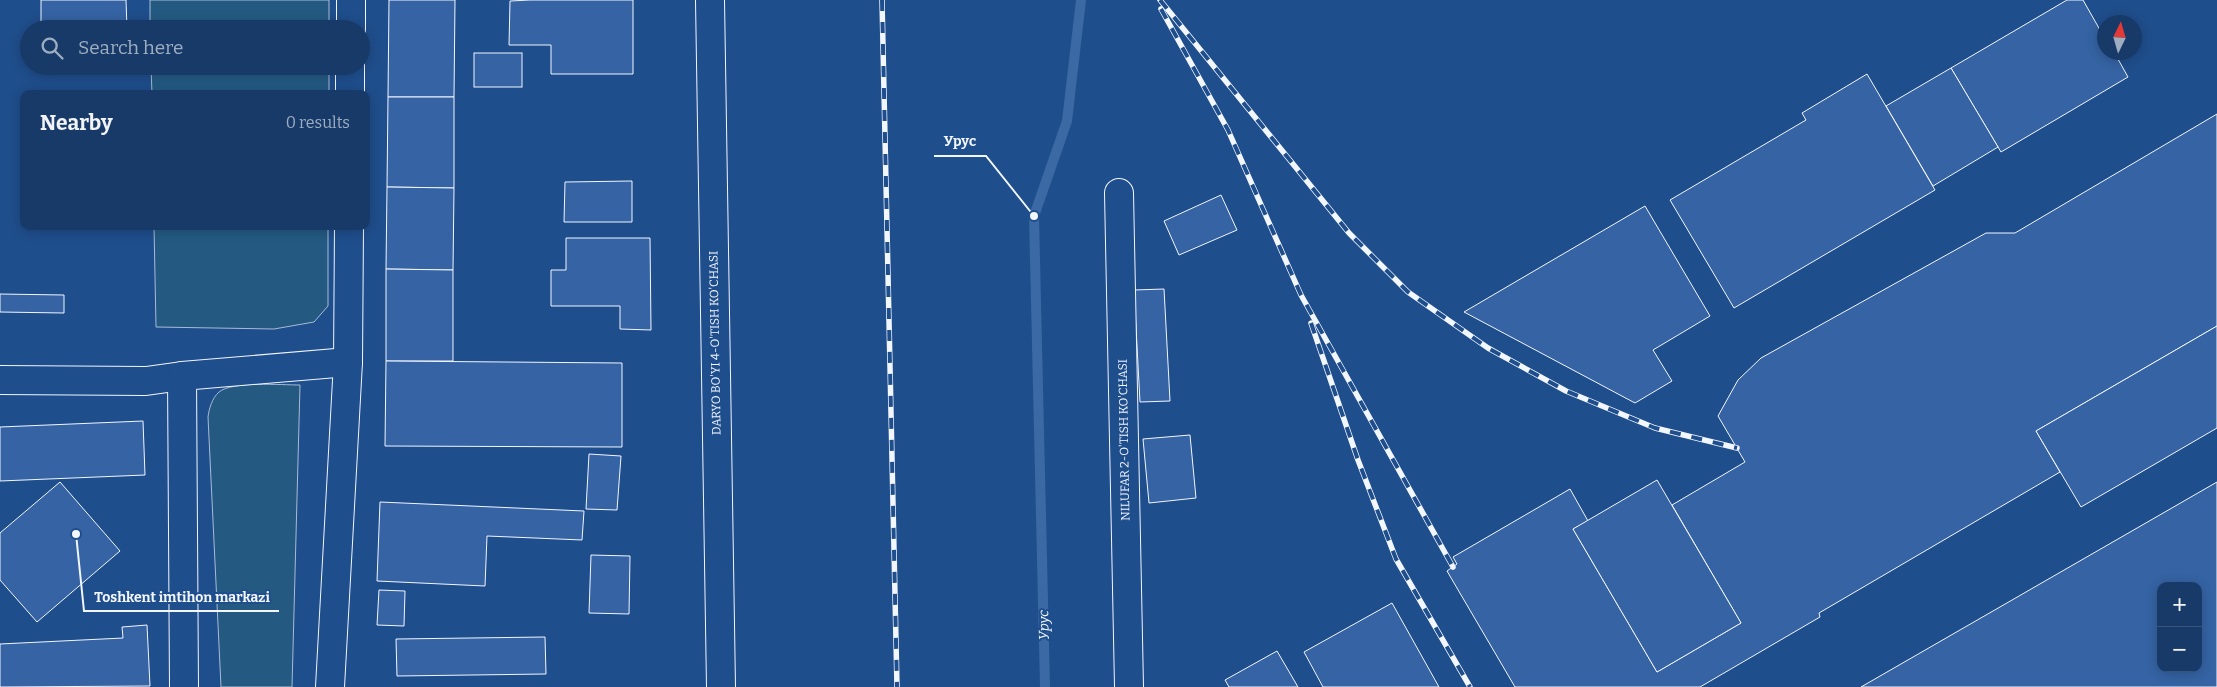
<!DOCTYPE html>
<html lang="en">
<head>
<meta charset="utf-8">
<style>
	body { margin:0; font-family:Bitter,serif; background:#244571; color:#f1f3f6 }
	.controls { position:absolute; right:15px; bottom:15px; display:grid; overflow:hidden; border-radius:10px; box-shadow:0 2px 12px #0003 }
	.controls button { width:45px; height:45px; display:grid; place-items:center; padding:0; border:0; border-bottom:1px solid #36547d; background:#173a69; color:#f1f3f6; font:25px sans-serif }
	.compass { position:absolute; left:2097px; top:15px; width:45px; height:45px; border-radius:50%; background:#173a69; box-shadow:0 2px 12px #0003; rotate:5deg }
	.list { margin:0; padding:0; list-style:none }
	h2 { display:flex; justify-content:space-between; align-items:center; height:65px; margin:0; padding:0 20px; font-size:21px }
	h2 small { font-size:16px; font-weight:400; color:#9eadc0 }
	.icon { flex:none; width:28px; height:28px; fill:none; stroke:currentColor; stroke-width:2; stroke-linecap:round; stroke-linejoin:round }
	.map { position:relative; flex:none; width:2217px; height:687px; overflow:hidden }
	.search { position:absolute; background:#173a69; box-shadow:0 2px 12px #0003; left:20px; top:20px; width:350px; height:55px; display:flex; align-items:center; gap:12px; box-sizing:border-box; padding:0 18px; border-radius:28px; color:#9eadc0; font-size:19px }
	.panel { position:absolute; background:#173a69; box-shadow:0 2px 12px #0003; left:20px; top:90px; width:350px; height:140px; border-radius:10px }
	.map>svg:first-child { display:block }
</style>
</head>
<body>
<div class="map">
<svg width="2217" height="687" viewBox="0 0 2217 687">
	<rect width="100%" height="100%" fill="#1f4e8c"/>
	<g fill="#245a82" stroke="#a8bbd7">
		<rect x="150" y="0" width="179" height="29"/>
		<polygon points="151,66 329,66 329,94 152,94"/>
		<polygon points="154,226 328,226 328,306 314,322 274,329 156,327"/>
		<path d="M300,385L292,687H221L208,417C209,409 212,398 219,392C232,381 281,385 300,385Z"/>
	</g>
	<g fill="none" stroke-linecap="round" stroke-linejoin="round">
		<polyline stroke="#3b69a3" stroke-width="10" points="1045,687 1034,216 1067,121 1081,0"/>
	</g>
	<g fill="#3563a3" stroke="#f2f6ff" fill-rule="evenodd">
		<polygon points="41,0 126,0 127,29 41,29"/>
		<polygon points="389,0 455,0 454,97 388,97"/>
		<polygon points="530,0 633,0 633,74 551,74 551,45 509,45 510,1"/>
		<polygon points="2067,0 2083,0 2104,37 2104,52 2114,52 2128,77 2001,152 1951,68"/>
		<rect x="474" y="53" width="48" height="34"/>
		<polygon points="42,66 127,66 127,72 42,73"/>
		<polygon points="1951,68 1998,147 1933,186 1886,106"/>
		<polygon points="1867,74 1935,190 1734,308 1670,200 1806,120 1802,113"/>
		<polygon points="388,97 454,97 454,188 387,187"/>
		<polygon points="2217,114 2217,326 2036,431 2060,472 1819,613 1820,617 1700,687 1515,687 1447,571 1457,564 1453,557 1570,489 1588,521 1573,529 1657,672 1741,623 1672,505 1745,462 1718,416 1738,380 1761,358 1986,233 2015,233"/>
		<polygon points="632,181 632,222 564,222 565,182"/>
		<polygon points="387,187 454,188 453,270 386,269"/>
		<polygon points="1221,195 1237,230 1179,255 1164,221"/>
		<polygon points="1645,206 1710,316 1653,350 1672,381 1635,403 1464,312"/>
		<polygon points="566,238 650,238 651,330 620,329 620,306 551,306 551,270 566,270"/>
		<polygon points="386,269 453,270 453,361 386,361"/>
		<polygon points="1164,289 1170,401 1140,402 1134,290"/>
		<polygon points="0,294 64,295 64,313 0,312"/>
		<polygon points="2217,326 2217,428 2081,507 2036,431"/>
		<polygon points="386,361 622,363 622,447 385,446"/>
		<polygon points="143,421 145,475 0,481 0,427"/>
		<polygon points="1190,435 1196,498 1149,503 1143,439"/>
		<polygon points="589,454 621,456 617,510 586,509"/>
		<polygon points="1657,480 1741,623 1657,672 1573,529"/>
		<polygon points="60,482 120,551 37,622 0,580 0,533"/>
		<path d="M2217,482V687H1861ZM2161,586H2198V668H2161Z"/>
		<polygon points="380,502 584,511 582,540 487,536 485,586 377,581"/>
		<polygon points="591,555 630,556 629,614 589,613"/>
		<polygon points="379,590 405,591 404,626 377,625"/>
		<polygon points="1392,603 1439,687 1323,687 1304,652"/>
		<polygon points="147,625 150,686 0,687 0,644 123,638 122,627"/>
		<polygon points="545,637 546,674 397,676 396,639"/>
		<polygon points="1277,651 1298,687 1229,687 1225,680"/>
	</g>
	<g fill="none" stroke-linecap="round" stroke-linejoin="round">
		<g stroke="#f2f6ff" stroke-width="30">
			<g id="minor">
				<polyline points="710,0 721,687"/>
				<polyline points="351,29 351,0"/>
				<polyline points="350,94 350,66"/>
				<polyline points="1119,193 1129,687"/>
				<polyline points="0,380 146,381 182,376"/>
				<polyline points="184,687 182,376 348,362"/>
				<polyline points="330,687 348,362 349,226"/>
			</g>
		</g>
		<use href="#minor" stroke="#1f4e8c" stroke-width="28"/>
		<g stroke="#f2f6ff" stroke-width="5.5">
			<g id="rail">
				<polyline points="882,0 897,687"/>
				<polyline points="1160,0 1349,233 1408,292 1488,348 1566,391 1655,428 1737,448"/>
				<polyline points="1161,9 1228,130 1301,295 1453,567"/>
				<polyline points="1311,323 1358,460 1396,559 1470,687"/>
			</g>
		</g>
		<use href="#rail" stroke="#1f4e8c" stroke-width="4" stroke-dasharray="11" stroke-linecap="butt"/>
	</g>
	<g text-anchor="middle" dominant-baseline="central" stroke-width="4" stroke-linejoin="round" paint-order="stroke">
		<g font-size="12" fill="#f2f6ff" stroke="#1f4e8c">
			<text transform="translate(715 343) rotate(-91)">DARYO BO'YI 4-O'TISH KO'CHASI</text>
			<text transform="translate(1124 440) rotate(-91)">NILUFAR 2-O'TISH KO'CHASI</text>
		</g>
		<g font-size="14" font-style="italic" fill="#f2f6ff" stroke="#1f4e8c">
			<text transform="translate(1044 625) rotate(-91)">Урус</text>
		</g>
	</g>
	<path fill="none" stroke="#f2f6ff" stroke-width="2" d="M1034 216L986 156H934M76 534L84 611H279"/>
	<g fill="#f2f6ff" stroke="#1f4e8c" stroke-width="2">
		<circle cx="1034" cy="216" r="5"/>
		<circle cx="76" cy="534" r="5"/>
	</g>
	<g font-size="14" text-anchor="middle" font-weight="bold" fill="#f2f6ff" stroke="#1f4e8c" stroke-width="4" stroke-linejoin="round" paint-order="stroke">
		<text x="960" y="146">Урус</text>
		<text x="182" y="602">Toshkent imtihon markazi</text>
	</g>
</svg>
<div class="controls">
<button>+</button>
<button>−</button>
</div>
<svg class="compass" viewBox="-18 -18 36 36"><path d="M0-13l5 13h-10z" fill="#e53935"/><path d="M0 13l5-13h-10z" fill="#9eadc0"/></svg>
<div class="search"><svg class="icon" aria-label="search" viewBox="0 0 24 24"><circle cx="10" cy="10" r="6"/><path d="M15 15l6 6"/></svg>Search here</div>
<section class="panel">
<h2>Nearby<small>0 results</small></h2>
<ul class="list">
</ul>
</section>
</div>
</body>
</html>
